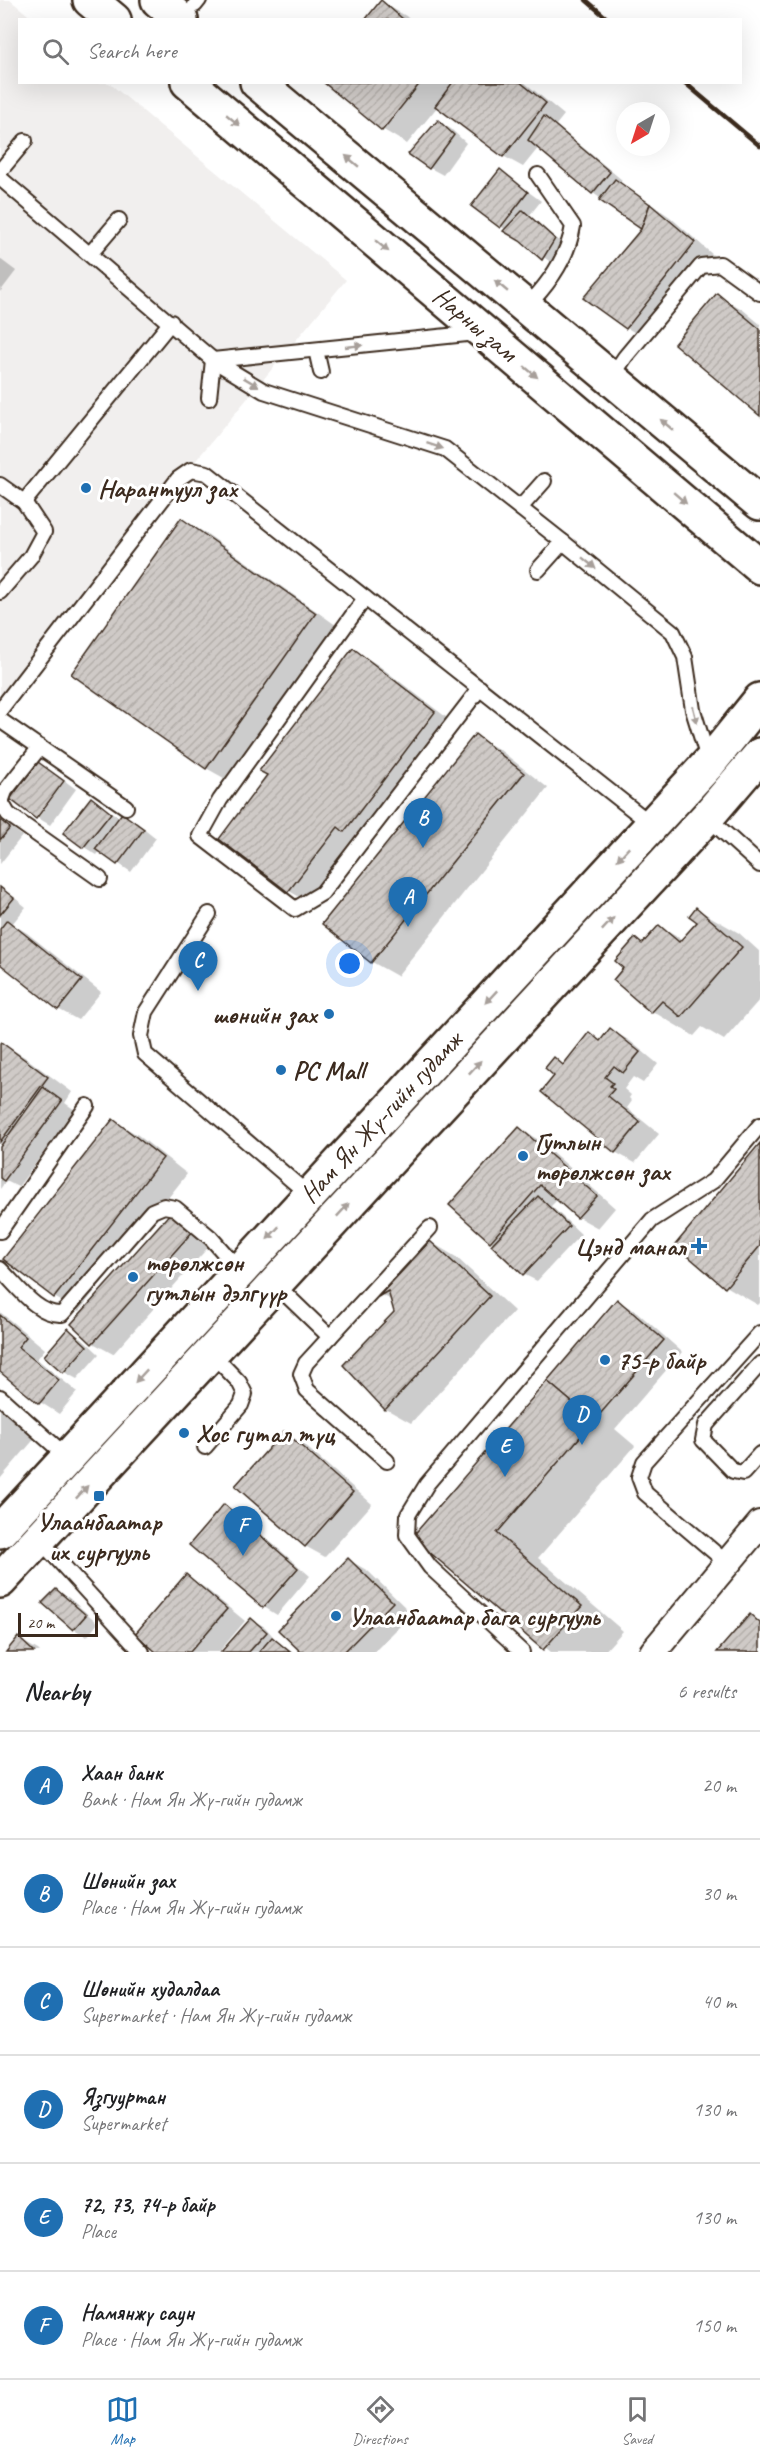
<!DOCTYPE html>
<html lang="en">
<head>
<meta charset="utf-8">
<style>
	body { margin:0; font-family:Caveat,sans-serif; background:#f2f2f2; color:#202124 }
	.compass { position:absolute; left:616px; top:102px; width:54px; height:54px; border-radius:50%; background:#fff; box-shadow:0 6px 24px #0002; rotate:219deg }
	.scale { position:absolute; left:18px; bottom:15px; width:80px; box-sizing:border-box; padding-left:6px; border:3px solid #3b2a1e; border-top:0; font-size:16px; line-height:21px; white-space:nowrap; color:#3b2a1e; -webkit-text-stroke:4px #fff; paint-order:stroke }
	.you { position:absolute; left:350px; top:964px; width:21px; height:21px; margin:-15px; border:4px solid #fff; border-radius:50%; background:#1a73e8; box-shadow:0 0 0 9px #1a73e833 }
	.badge { display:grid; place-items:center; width:39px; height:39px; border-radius:50%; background:#1f6fb2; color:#fff; font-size:20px; font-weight:700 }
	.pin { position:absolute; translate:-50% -50px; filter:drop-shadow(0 2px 3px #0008) }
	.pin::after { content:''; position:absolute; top:32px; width:21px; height:18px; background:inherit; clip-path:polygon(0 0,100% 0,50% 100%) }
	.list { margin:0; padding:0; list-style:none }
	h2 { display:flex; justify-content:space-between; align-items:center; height:78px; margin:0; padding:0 24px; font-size:26px }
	h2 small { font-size:20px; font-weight:400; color:#757577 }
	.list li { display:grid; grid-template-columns:39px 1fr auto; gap:18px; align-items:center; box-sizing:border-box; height:108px; padding:0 24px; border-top:2px solid #e0e0e0 }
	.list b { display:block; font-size:22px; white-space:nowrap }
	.list p { margin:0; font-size:20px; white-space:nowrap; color:#757577 }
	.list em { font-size:20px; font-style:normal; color:#757577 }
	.icon { flex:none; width:33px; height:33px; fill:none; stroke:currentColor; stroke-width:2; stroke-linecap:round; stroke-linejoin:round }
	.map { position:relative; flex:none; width:760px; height:1652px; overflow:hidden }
	.search { position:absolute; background:#fff; box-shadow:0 6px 24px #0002; left:18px; right:18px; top:18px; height:66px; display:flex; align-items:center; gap:15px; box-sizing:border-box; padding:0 21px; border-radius:0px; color:#757577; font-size:22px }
	.sheet { height:726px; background:#fff }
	nav { display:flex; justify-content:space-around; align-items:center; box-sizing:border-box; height:84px; border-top:2px solid #e0e0e0; background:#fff; font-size:16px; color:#757577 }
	nav a { display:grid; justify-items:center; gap:3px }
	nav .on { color:#1f6fb2 }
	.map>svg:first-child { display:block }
</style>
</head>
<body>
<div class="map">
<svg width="760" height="1652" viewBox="0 0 760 1652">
	<defs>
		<pattern id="building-hatch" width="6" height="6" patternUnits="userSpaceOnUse" patternTransform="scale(1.5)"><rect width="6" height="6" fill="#cfcac7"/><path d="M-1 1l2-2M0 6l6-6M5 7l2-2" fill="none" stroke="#b3aeaa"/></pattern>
	</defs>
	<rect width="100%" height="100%" fill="#fff"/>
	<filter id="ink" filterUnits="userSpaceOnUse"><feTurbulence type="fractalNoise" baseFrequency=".0167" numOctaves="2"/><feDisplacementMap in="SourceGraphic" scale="12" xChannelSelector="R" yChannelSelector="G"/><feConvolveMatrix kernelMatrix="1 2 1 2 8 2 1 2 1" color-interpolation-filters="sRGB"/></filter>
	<g filter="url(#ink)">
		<polygon fill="#f1efee" points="0,0 10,0 33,19 20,20 20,82 109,83 346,280 0,696"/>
		<g fill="#0003">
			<polygon points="381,2 406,16 410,20 367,20"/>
			<polygon points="325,82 524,82 564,115 556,125 622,180 620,183 670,217 713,255 646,339 627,328 643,229 593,193 539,147 523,167 503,156 438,106 407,144 382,129"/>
			<polygon points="438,122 451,129 466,143 443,175 430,168"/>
			<polygon points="500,171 541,201 529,216 567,247 556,266 473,206"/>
			<polygon points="0,259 16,271 0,292"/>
			<polygon points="717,295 742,309 760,324 760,415"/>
			<polygon points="182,520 207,534 340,628 231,782 206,768"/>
			<polygon points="353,650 378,665 459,727 370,845 363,841 314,905 289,891 269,775"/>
			<polygon points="475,736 500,750 548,788 397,976 372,962 324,924"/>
			<polygon points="65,781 76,789 50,825 38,818"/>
			<polygon points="92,799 120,818 122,815 136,822 156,838 131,872 100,851 97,855 84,847 65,833"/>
			<polygon points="0,818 22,836 0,864"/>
			<polygon points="0,886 26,907 12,924 27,933 101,992 78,1020 58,1009 0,962"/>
			<polygon points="697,909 739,933 760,952 760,999 724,1040 702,1027 694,1036 652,1011 643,945 659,927 683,940 699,922"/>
			<polygon points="611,1030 630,1041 658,1064 643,1083 633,1077 624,1089 631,1095 629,1098 632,1101 627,1108 659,1134 635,1163 615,1152 556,1076 554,1059 564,1065 589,1034 601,1041"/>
			<polygon points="2,1043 26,1058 72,1092 65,1103 75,1110 18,1187 6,1181 0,1189"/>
			<polygon points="113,1121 138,1135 187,1174 79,1311 54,1297"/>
			<polygon points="519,1129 539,1140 615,1208 598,1228 578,1217 558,1199 551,1206 581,1234 537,1281 523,1274 491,1241"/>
			<polygon points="760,1146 760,1303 758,1305 726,1286"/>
			<polygon points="173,1212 213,1242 113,1354 93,1343 73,1324"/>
			<polygon points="431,1242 456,1257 514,1311 411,1423 386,1409 396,1312 393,1301 382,1295"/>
			<polygon points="617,1301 637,1312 682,1352 615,1429 635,1446 538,1558 623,1631 604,1652 551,1652 414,1536"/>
			<polygon points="0,1312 45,1349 37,1359 77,1392 59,1414 40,1402 0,1370"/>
			<polygon points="68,1330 82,1338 99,1354 77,1379 64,1372"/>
			<polygon points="0,1404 37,1436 0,1479"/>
			<polygon points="284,1432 303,1444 372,1504 325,1557 305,1546"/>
			<polygon points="225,1506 238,1514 310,1576 277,1615 264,1607 191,1545"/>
			<polygon points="349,1560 368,1571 412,1614 374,1652 303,1652"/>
			<polygon points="186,1576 205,1588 245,1621 219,1652 158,1652"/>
			<polygon points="56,1590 69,1598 98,1623 87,1637 74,1629"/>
			<polygon points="252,1620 265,1627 278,1642 292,1652 223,1652"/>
			<polygon points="18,1639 38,1650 40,1652 8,1652"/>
		</g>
		<g fill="url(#building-hatch)" stroke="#3b2a1e" stroke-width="1.5">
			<polygon points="381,0 404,20 365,20"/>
			<polygon points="323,82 421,82 382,131"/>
			<polygon points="453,82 520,82 546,103 503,157 435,106"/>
			<polygon points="544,116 610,172 592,194 528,140"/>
			<polygon points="438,120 454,135 429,169 408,154"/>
			<polygon points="500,169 528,192 500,228 471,206"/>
			<polygon points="615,179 650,204 641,229 599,200"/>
			<polygon points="650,204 695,242 626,329 583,298 641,229"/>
			<polygon points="523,210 555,239 542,260 520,241 503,231"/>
			<polygon points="717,293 760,329 760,416 674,344"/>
			<polygon points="181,518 316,613 206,769 71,674"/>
			<polygon points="353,648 435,712 344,832 338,827 288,892 219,839 267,775 259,771"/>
			<polygon points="475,734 524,773 371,963 322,924"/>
			<polygon points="38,762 64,781 36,819 10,799"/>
			<polygon points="91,797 111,813 83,848 63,833"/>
			<polygon points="122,813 144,829 117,865 95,849"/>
			<polygon points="0,820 10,828 0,840"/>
			<polygon points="0,887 14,898 0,915"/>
			<polygon points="696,907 742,947 681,1017 662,1001 651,1013 613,980 623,968 615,961 635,938 642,944 659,925 679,942 697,922 689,916"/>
			<polygon points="7,920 82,980 58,1010 0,964 0,929"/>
			<polygon points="610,1028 640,1052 623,1073 614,1066 605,1077 613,1083 610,1086 614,1089 608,1096 640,1122 615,1153 541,1092 554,1076 545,1068 554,1057 563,1065 589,1032 600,1041"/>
			<polygon points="1,1042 48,1077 0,1142 0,1043"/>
			<polygon points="43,1087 62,1101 4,1181 0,1178 0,1147"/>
			<polygon points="113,1119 163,1158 54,1298 3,1259"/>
			<polygon points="519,1127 597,1196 577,1218 540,1185 490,1242 449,1205"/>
			<polygon points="760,1143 760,1246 725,1288 675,1245"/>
			<polygon points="538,1196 569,1226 523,1275 491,1245"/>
			<polygon points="173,1210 194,1230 92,1344 71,1324"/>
			<polygon points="430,1241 490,1296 385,1410 343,1365 394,1312 388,1291 378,1297"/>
			<polygon points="617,1299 664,1340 594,1421 547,1381"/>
			<polygon points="0,1315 26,1337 18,1347 59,1380 39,1404 0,1372"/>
			<polygon points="68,1328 87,1346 63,1373 44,1356"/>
			<polygon points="547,1381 594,1421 497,1533 582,1606 543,1650 412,1537"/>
			<polygon points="284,1431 353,1492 305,1547 235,1486"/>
			<polygon points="224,1504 298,1568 263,1608 189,1545"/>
			<polygon points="348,1558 393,1602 344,1652 301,1652 278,1630"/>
			<polygon points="186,1574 227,1609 190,1652 156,1652 135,1634"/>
			<polygon points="56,1589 86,1615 73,1630 42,1603"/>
			<polygon points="750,1614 760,1623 760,1652 717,1652"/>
			<polygon points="251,1618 267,1632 249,1652 221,1652"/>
			<polygon points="18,1637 34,1652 6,1652"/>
			<polygon points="272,1637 290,1652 259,1652"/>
		</g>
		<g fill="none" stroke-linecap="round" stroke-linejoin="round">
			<g stroke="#3b2a1e" stroke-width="18">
				<g id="lane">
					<polyline points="195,5 199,0"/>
					<polyline points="0,171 25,141"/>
					<polyline points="0,178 213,360 264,391 445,449 563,542 673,632 685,657 693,710 709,762"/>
					<polyline points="90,254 119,220"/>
					<path d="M526,307C549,284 568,258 573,226L538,175"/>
					<polyline points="316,350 321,372"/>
					<polyline points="611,378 625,357 701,266 720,264 760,293"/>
					<polyline points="209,398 213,360 477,333"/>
					<polyline points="0,485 24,502 44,532 31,556 0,592"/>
					<polyline points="24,502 171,322"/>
					<polyline points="520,508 544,481"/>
					<polyline points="538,570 563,542"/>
					<polyline points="365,598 220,800 200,836 295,909 322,893 480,688"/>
					<polyline points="0,710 178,479 191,470 207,473 651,824"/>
					<polyline points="0,720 126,807"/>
					<polyline points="40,747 5,791 1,802 8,814 100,879"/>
					<polyline points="706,816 760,865"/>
					<polyline points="209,914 146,1012 141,1036 145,1054 309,1195"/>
					<polyline points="0,1231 87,1106"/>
					<path d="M0,1269C17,1285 37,1316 62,1314L152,1211L164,1206L175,1208L211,1238L239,1270"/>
					<polyline points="275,1284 330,1337"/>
					<polyline points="760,1364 706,1425 703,1440 733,1471 743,1473 760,1454"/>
					<polyline points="0,1397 67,1457"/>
					<polyline points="205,1447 241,1405 245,1394 239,1382 211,1353"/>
					<polyline points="387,1461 307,1390 301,1374 306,1363 430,1228"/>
					<polyline points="39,1539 142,1652"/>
					<polyline points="727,1563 645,1493 639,1477 644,1462 760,1333"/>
					<polyline points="522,1652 430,1567 407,1535 408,1515 427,1484 652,1220 713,1181 760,1125"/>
				</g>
			</g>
			<g stroke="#3b2a1e" stroke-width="30">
				<polyline id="street" points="653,1652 760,1524"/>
			</g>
			<g stroke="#3b2a1e" stroke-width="38">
				<g id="primary">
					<polyline points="90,0 114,20"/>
					<polyline points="158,0 181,20"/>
					<polyline points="188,82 760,567"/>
					<polyline points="257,82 760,503"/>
					<polyline points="0,1531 710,762 760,700"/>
					<polyline points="0,1581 707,817 760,755"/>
				</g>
			</g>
			<use href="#lane" stroke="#fff" stroke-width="14"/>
			<use href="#street" stroke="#fff" stroke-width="26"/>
			<use href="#primary" stroke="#fff" stroke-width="33"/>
			<g stroke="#3b2a1e" stroke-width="4.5">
				<polyline points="586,0 609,20"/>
				<polyline points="684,82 760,146"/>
			</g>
		</g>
		<defs><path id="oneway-solid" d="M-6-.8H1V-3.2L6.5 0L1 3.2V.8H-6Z" transform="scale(1.5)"/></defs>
		<g fill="#a79f9a">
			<use href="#oneway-solid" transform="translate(233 120) rotate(40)"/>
			<use href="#oneway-solid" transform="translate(352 161) rotate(-140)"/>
			<use href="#oneway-solid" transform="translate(382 246) rotate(40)"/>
			<use href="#oneway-solid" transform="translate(501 286) rotate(-140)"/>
			<use href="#oneway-solid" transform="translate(354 346) rotate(-6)"/>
			<use href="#oneway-solid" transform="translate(531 372) rotate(40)"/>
			<use href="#oneway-solid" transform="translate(251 382) rotate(31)"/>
			<use href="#oneway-solid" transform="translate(667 425) rotate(-140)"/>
			<use href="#oneway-solid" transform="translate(435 446) rotate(18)"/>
			<use href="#oneway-solid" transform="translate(680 498) rotate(41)"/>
			<use href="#oneway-solid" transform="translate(589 563) rotate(39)"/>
			<use href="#oneway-solid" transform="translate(695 715) rotate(76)"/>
			<use href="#oneway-solid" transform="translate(623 854) rotate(133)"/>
			<use href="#oneway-solid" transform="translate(608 924) rotate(-47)"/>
			<use href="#oneway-solid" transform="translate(491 997) rotate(133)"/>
			<use href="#oneway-solid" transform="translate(475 1067) rotate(-47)"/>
			<use href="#oneway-solid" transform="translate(343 1210) rotate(-47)"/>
			<use href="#oneway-solid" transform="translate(273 1233) rotate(133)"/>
			<use href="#oneway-solid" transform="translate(141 1376) rotate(133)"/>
			<use href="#oneway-solid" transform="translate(82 1492) rotate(-47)"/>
		</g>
	</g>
	<g fill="#1f6fb2" stroke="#fff" stroke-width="2">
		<circle cx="86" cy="488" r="6"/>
		<circle cx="329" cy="1014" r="6"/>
		<circle cx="281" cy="1070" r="6"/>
		<circle cx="523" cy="1156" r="6"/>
		<path d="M696 1237h6v6h6v6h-6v6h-6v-6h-6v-6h6z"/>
		<circle cx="133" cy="1277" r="6"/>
		<circle cx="605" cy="1360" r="6"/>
		<circle cx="184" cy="1433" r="6"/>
		<rect x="93" y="1490" width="12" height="12" rx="3"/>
		<circle cx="336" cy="1616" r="6"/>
	</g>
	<g text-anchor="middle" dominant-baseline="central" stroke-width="6" stroke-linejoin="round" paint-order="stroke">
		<g font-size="26" fill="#3b2a1e" stroke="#fff">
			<text transform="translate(475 324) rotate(40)">Нарны зам</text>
			<text transform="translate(381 1117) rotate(-47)">Нам Ян Жү-гийн гудамж</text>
		</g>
		<g font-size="26" font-weight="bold" fill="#3b2a1e" stroke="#fff" text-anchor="start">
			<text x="98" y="488">Нарантуул зах</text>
			<text x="317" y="1014" text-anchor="end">шөнийн зах</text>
			<text x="293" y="1070">PC Mall</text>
			<text x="535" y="1141">Гутлын<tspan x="535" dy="30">төрөлжсөн зах</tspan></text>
			<text x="686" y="1246" text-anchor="end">Цэнд манал</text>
			<text x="145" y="1262">төрөлжсөн<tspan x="145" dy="30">гутлын дэлгүүр</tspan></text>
			<text x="617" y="1360">75-р байр</text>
			<text x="196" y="1433">Хос гутал түц</text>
			<text x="99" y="1521" text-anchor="middle">Улаанбаатар<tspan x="99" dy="30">их сургууль</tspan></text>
			<text x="348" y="1616">Улаанбаатар бага сургууль</text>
		</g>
	</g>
</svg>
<svg class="compass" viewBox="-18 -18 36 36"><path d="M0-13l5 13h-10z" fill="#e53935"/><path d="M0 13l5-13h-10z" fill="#757577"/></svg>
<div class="scale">20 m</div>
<div class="you"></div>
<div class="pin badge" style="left:408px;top:927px">A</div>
<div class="pin badge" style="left:423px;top:848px">B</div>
<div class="pin badge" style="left:198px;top:991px">C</div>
<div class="pin badge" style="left:582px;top:1445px">D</div>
<div class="pin badge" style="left:505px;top:1477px">E</div>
<div class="pin badge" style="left:243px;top:1556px">F</div>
<div class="search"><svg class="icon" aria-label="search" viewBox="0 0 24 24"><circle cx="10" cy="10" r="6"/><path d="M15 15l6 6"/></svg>Search here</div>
</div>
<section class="sheet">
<h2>Nearby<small>6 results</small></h2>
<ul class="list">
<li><span class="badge">A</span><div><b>Хаан банк</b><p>Bank · Нам Ян Жү-гийн гудамж</p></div><em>20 m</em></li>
<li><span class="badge">B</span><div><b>Шөнийн зах</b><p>Place · Нам Ян Жү-гийн гудамж</p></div><em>30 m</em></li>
<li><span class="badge">C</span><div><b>Шөнийн худалдаа</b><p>Supermarket · Нам Ян Жү-гийн гудамж</p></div><em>40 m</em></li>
<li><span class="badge">D</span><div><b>Язгууртан</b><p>Supermarket</p></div><em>130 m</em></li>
<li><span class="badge">E</span><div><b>72, 73, 74-р байр</b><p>Place</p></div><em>130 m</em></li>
<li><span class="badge">F</span><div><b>Намянжү саун</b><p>Place · Нам Ян Жү-гийн гудамж</p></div><em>150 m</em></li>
</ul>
</section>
<nav>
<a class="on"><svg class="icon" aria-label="map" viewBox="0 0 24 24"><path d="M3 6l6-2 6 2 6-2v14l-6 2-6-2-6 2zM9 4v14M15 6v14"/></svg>Map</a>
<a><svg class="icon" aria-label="directions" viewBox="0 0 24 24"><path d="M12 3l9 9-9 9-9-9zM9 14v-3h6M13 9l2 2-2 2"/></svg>Directions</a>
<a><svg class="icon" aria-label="saved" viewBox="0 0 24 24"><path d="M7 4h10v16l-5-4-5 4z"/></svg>Saved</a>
</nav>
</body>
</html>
